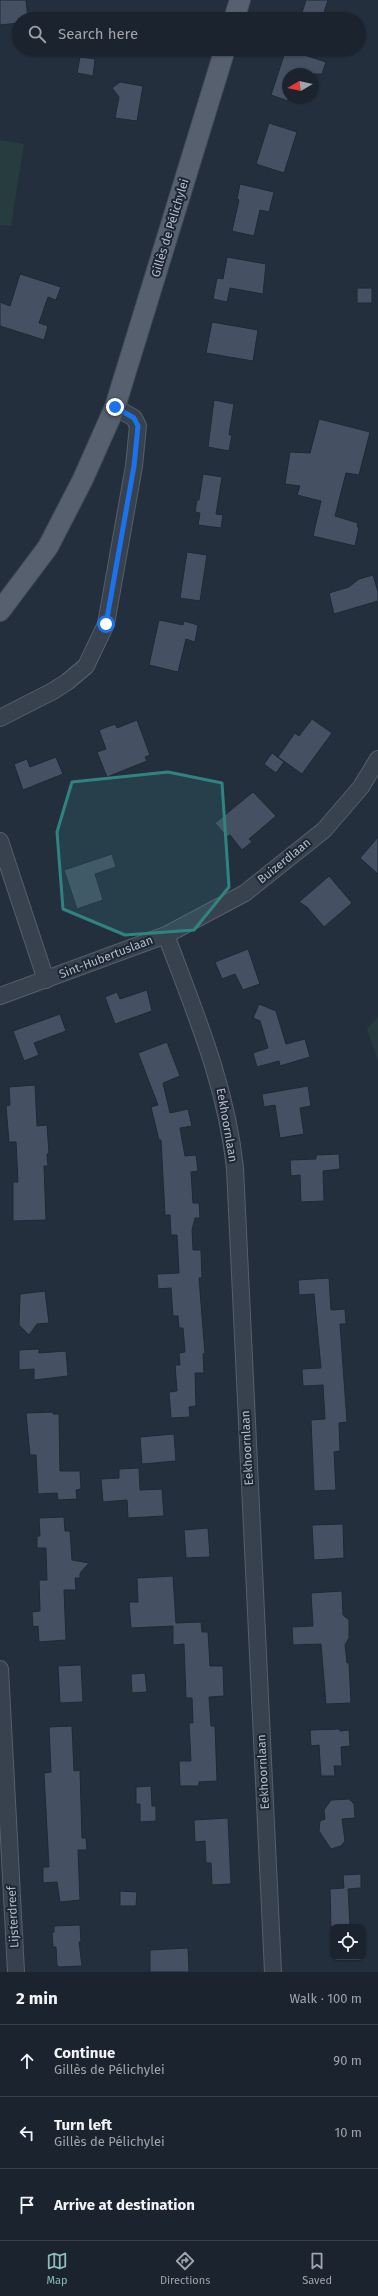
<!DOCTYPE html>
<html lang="en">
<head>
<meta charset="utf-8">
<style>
	body { margin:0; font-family:"Fira Sans",sans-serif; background:#282f3a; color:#f1f3f6 }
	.controls { position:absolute; right:12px; bottom:12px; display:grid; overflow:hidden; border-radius:8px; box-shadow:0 1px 3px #0004 }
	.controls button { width:36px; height:36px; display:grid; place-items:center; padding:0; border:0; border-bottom:1px solid #39404a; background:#1b232e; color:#f1f3f6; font:20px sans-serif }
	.compass { position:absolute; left:282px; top:68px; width:36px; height:36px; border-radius:50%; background:#1b232e; box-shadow:0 1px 3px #0004; rotate:261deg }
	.stop { position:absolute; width:12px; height:12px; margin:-9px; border:3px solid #1a73e8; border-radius:50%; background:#fff }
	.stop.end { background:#1a73e8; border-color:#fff; box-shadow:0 1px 4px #0008 }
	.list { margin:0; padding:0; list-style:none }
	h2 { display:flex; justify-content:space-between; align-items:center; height:52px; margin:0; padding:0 16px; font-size:17px }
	h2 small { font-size:13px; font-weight:400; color:#a0a4aa }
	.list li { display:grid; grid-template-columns:26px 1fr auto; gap:12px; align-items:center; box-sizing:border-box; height:72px; padding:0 16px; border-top:1px solid #39404a }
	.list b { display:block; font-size:15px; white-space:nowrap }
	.list p { margin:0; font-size:13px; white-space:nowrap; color:#a0a4aa }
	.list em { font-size:13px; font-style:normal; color:#a0a4aa }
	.icon { flex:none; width:22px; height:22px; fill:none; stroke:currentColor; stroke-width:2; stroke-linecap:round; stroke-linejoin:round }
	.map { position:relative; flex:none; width:378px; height:1972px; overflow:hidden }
	.search { position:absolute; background:#1b232e; box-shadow:0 1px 3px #0004; left:12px; right:12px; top:12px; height:44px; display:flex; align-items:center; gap:10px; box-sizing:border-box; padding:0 14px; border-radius:22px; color:#a0a4aa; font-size:15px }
	.sheet { height:268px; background:#1b232e }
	nav { display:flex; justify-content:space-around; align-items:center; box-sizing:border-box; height:56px; border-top:1px solid #39404a; background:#1b232e; font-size:11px; color:#a0a4aa }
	nav a { display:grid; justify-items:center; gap:2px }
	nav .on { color:#8bbbb9 }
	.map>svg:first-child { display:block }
</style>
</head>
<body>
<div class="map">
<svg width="378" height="1972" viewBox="0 0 378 1972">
	<rect width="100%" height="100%" fill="#242f3e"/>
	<g fill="#263c3f">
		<polygon points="0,140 24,144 11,226 0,225"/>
		<polygon points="378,1017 378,1061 367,1029"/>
	</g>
	<g fill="#455162" stroke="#1f2835">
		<polygon points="0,0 26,0 28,19 19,19 19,23 0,25"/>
		<polygon points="306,0 328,0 322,19 300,19"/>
		<polygon points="286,49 326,62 322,74 288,74 288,101 271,95"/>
		<polygon points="80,57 95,59 93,76 77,73"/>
		<polygon points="120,82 143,86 137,121 115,118 119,97 112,88"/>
		<polygon points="269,123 297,132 284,173 256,164"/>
		<polygon points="240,184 274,192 269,212 260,210 254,236 232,231 239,200 237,199"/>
		<polygon points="227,257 266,264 263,294 230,288 227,302 213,299 217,278 223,279"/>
		<polygon points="20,274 61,287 56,300 48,297 39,323 48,326 44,340 0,326 0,302 10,306"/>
		<rect x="357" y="288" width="15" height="15"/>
		<polygon points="212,322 258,330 253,361 206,353"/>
		<polygon points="214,400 234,404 229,435 232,435 229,451 208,447"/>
		<polygon points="319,419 370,432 359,475 346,473 335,516 358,523 357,527 359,527 355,546 313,536 321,501 297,495 300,486 285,484 290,452 310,453"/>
		<polygon points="203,474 222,477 216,514 223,515 221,528 198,525 200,513 195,512 197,500 199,500"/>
		<polygon points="187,552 207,555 200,601 180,598"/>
		<polygon points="373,575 378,592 378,601 334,614 329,593 349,587 359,579"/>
		<polygon points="159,620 183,625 184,621 198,625 195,642 186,639 178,672 149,665"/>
		<polygon points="312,719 332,733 302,774 278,757 295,733 299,736"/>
		<polygon points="137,720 150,755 145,757 147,761 107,777 97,752 106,749 99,730 115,724 117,728"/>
		<polygon points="272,753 284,762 276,773 264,764"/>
		<polygon points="56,757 63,774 23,790 14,764 27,759 30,767"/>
		<polygon points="253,792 276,816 249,839 252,842 242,850 230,835 227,837 215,823"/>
		<polygon points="378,837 378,874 360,858"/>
		<polygon points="112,854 116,867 95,874 103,900 77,909 64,870"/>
		<polygon points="329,876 352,903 324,927 307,907 299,902"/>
		<polygon points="248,949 260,984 243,990 235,974 222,979 215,962"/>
		<polygon points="147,990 152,1011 115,1024 105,997 117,992 120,999"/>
		<polygon points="259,1004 276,1011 286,1044 305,1039 310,1057 280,1066 279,1061 257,1067 253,1053 268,1048 260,1021 253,1018"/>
		<polygon points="60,1014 66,1031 34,1043 39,1055 24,1061 13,1031"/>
		<polygon points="167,1042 180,1076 163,1083 170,1113 188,1109 192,1126 180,1128 185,1156 196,1155 198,1171 191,1172 193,1203 199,1203 200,1218 195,1218 192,1230 193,1250 201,1250 202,1278 199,1278 205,1354 203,1354 204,1373 195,1373 196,1406 189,1407 190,1417 171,1418 169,1392 177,1391 175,1365 180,1365 179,1353 185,1352 183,1328 179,1328 178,1316 173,1316 171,1288 158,1289 157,1274 179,1273 177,1235 171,1235 170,1215 165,1215 161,1140 159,1140 151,1107 158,1105 138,1053"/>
		<polygon points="35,1085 37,1126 47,1125 49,1154 47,1154 48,1166 44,1166 46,1220 13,1221 13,1182 18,1182 16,1142 9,1142 6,1106 10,1105 9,1087"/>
		<polygon points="308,1086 311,1106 300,1108 304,1134 280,1138 275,1105 264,1107 262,1094"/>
		<polygon points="339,1154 340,1169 323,1171 324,1201 301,1202 300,1175 291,1176 290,1160 316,1159 316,1155"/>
		<polygon points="329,1278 331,1310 345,1309 346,1324 340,1324 347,1422 339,1423 340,1451 334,1452 336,1490 314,1491 311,1420 325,1419 323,1385 303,1386 302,1369 321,1368 314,1294 299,1295 298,1280"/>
		<polygon points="45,1291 49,1323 37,1324 29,1335 19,1325 20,1294"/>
		<polygon points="39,1349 39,1353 66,1351 68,1376 34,1380 34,1369 19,1370 19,1350"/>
		<polygon points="53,1412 53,1414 59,1414 60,1471 80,1471 81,1489 76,1490 77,1499 58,1500 57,1493 38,1494 36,1455 30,1455 26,1413"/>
		<polygon points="174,1434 176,1461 142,1464 140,1437"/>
		<polygon points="139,1468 140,1490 162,1489 164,1516 128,1518 127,1500 103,1502 101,1479 119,1478 119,1469"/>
		<polygon points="64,1517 65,1531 70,1531 72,1560 89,1563 80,1573 80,1578 75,1578 76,1590 64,1590 66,1640 39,1642 38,1626 33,1627 32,1612 40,1611 39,1580 47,1580 46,1548 37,1548 37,1536 40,1536 39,1518"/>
		<polygon points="343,1524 344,1558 314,1560 312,1525"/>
		<polygon points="208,1528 210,1557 186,1558 184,1530"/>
		<polygon points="173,1576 176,1623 201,1622 202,1632 208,1632 210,1666 223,1666 224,1696 209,1697 211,1726 215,1726 217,1781 199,1782 199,1786 180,1786 179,1761 191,1761 189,1723 193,1723 192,1698 186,1698 184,1644 173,1645 173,1626 131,1628 129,1602 138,1602 137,1578"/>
		<polygon points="342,1591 343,1615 349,1620 349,1638 345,1645 347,1663 349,1663 351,1703 326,1704 321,1644 293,1645 292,1627 313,1626 311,1593"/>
		<polygon points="81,1665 83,1702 60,1703 58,1666"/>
		<polygon points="145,1673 147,1692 132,1693 131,1674"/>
		<polygon points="72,1726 74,1771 80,1770 82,1838 86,1838 87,1850 78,1850 80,1900 60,1902 57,1882 43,1883 43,1867 49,1867 44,1773 51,1772 49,1727"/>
		<polygon points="340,1729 340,1731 349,1730 350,1746 341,1747 342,1766 334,1766 335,1776 321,1776 319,1745 311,1746 310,1730"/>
		<polygon points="151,1786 152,1806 156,1806 156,1821 140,1822 140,1804 136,1804 136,1787"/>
		<polygon points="349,1799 354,1804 355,1818 342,1819 345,1841 341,1846 331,1849 319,1831 320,1821 325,1819 324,1810 331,1800"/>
		<polygon points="228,1818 231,1884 212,1885 211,1863 206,1863 205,1841 195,1842 194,1820"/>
		<polygon points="361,1874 361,1888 348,1889 350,1927 331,1927 330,1889 344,1888 343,1875"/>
		<polygon points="120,1891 137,1892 136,1906 120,1906"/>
		<polygon points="80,1925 81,1942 79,1942 82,1966 59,1967 57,1965 56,1947 53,1947 52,1932 54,1932 54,1926"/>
		<polygon points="188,1948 189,1972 150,1972 150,1950"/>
	</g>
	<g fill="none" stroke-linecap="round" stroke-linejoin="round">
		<g stroke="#565f6c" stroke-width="18">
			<g id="minor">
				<polyline points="0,718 53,691 67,682 86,666 106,624 134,466 138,426 134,418 115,407"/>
				<polyline points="0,841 46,980"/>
				<path d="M166,935C195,1013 226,1084 235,1168L273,1972"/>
				<polyline points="0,996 166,935 245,893 324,830 361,787 378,759"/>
				<polyline points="0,1669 16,1972"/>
			</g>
		</g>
		<g stroke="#414a57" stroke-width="22">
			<g id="major">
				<polyline points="234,19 240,0"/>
				<polyline points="0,611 48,547 83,479 115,407 225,49"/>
			</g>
		</g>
		<use href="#minor" stroke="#38414e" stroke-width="16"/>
		<use href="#major" stroke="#56606e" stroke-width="20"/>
	</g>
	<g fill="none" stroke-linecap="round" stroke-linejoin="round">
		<polyline stroke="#1a73e8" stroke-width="5" points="106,624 134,466 138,426 134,418 115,407"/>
	</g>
	<path fill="#308480" fill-opacity="0.2" stroke="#308480" stroke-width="3" stroke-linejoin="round" d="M168,772L222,783L229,887L194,930L125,935L63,909L57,832L72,782Z"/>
	<g text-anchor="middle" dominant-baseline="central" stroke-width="4" stroke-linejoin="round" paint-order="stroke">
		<g font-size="12" fill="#b4bcc9" stroke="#1d2633">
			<text transform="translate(170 228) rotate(-73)">Gillès de Pélichylei</text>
			<text transform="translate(284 861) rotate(-39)">Buizerdlaan</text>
			<text transform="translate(106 957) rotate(-21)">Sint-Hubertuslaan</text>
			<text transform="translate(227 1125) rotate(80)">Eekhoornlaan</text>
			<text transform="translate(247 1448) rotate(-93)">Eekhoornlaan</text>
			<text transform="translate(263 1772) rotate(-93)">Eekhoornlaan</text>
			<text transform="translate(13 1917) rotate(-93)">Lijsterdreef</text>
		</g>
	</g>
</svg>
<div class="controls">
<button><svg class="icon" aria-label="locate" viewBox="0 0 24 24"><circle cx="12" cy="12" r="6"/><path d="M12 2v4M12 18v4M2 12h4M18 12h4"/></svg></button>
</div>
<svg class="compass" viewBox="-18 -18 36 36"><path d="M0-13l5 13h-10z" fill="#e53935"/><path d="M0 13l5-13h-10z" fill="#a0a4aa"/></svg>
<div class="stop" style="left:106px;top:624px"></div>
<div class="stop end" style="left:115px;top:407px"></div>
<div class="search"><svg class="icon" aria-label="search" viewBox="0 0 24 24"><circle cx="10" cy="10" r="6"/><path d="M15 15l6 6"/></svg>Search here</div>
</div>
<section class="sheet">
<h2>2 min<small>Walk · 100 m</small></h2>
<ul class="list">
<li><svg class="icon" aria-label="ahead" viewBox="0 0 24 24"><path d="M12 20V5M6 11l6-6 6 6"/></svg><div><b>Continue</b><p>Gillès de Pélichylei</p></div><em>90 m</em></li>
<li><svg class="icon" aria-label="left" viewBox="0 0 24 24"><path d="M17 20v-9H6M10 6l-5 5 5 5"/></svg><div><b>Turn left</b><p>Gillès de Pélichylei</p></div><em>10 m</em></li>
<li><svg class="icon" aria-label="arrive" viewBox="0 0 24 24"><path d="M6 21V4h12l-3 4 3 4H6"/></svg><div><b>Arrive at destination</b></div></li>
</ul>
</section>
<nav>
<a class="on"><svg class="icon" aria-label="map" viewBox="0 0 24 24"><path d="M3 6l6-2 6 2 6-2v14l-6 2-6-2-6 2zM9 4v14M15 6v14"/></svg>Map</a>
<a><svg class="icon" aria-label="directions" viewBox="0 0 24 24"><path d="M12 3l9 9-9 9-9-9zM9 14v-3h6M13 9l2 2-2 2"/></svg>Directions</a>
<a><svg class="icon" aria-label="saved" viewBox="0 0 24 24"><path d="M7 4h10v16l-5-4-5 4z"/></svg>Saved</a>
</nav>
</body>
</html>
